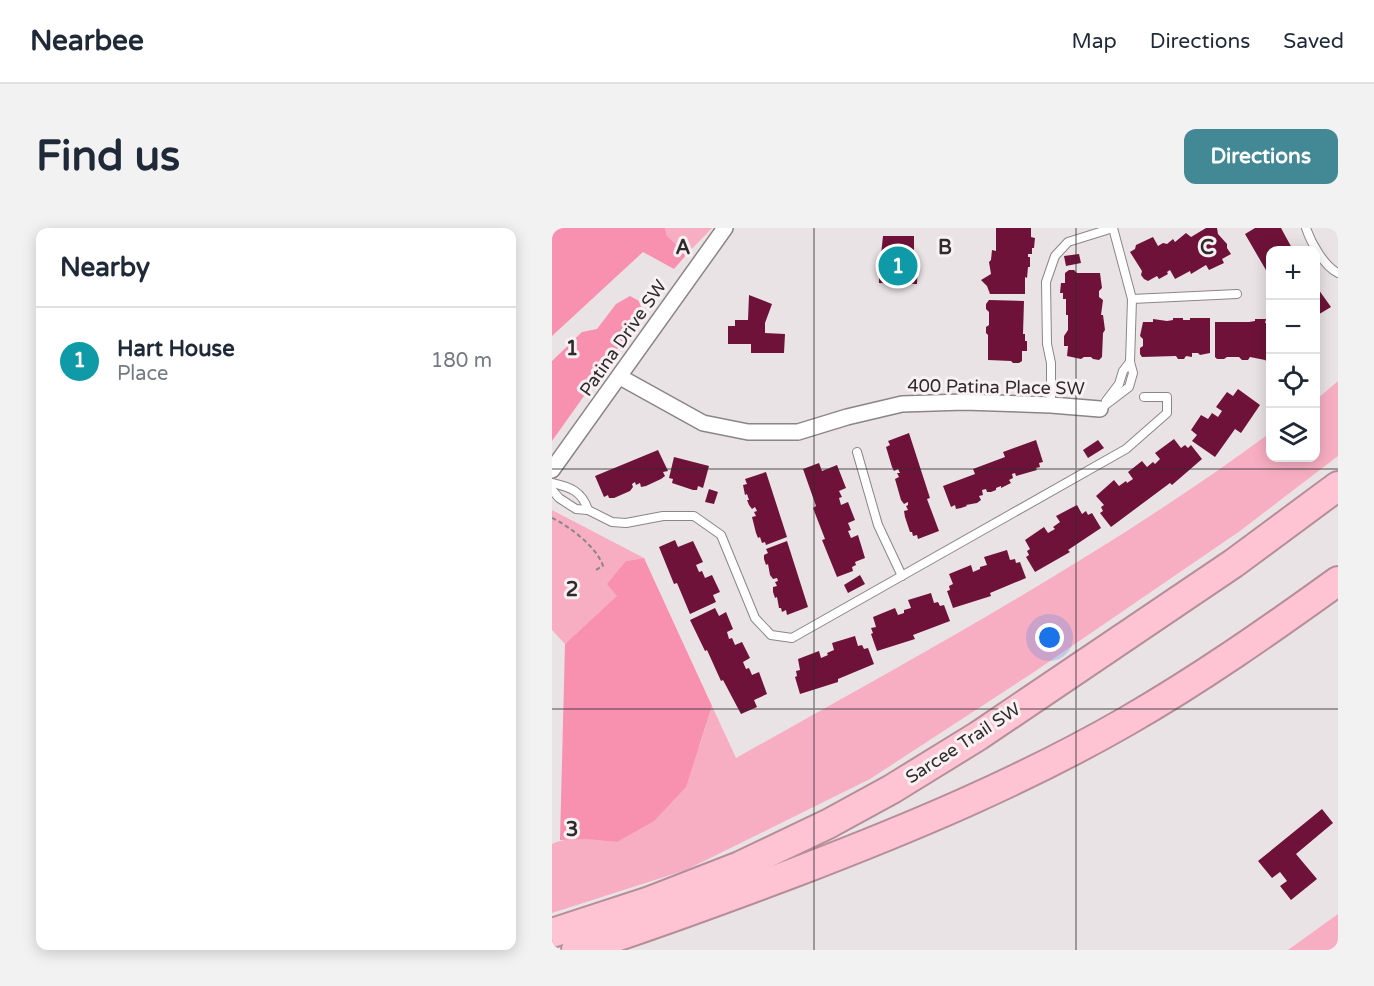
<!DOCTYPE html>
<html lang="en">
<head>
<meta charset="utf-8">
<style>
	body { margin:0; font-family:"Varela Round",sans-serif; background:#f2f2f3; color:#1f2937 }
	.controls { position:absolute; right:18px; top:18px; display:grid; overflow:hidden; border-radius:12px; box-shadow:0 3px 15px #0003 }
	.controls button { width:54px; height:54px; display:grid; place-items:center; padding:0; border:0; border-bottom:2px solid #e0e1e3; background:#fff; color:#1f2937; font:30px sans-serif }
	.you { position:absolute; left:498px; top:410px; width:21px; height:21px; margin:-15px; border:4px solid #fff; border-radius:50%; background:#1a73e8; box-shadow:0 0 0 9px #1a73e833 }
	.badge { display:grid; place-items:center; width:39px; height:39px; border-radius:50%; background:#438895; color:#fff; font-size:20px; font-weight:700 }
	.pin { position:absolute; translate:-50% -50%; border:3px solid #fff; box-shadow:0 2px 6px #0006 }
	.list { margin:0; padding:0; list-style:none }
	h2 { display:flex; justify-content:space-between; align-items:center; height:78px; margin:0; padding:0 24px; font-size:26px }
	h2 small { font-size:20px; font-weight:400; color:#747a83 }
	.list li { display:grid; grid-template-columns:39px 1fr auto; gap:18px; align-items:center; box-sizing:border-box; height:108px; padding:0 24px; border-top:2px solid #e0e1e3 }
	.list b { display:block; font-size:22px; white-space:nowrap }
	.list p { margin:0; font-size:20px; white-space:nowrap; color:#747a83 }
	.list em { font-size:20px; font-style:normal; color:#747a83 }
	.icon { flex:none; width:33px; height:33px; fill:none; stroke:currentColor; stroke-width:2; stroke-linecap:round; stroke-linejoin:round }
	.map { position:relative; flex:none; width:786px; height:722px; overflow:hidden; border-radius:12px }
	header { display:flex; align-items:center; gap:36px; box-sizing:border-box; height:84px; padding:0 30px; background:#fff; border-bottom:2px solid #e0e1e3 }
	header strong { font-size:28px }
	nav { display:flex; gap:33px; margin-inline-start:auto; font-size:21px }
	.intro { display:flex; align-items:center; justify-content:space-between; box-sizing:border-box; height:144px; padding:0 36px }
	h1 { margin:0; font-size:42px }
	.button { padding:15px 27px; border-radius:12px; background:#438895; color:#fff; font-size:21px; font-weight:700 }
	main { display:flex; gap:36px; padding:0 36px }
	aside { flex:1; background:#fff; border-radius:12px; box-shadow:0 3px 15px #0003 }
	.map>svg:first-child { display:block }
</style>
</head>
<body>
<header>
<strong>Nearbee</strong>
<nav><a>Map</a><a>Directions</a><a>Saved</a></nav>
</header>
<div class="intro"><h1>Find us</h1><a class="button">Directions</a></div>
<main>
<aside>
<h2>Nearby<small></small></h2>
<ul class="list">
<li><span class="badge" style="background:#0f9aa8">1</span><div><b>Hart House</b><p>Place</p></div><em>180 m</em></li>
</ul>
</aside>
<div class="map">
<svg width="786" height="722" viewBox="0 0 786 722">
	<rect width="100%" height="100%" fill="#eae3e5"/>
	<g fill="#f8aec2">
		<polygon points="113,0 160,0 135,26 115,8"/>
		<path d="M786,153V228L688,303L482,444L318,551L134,642L0,685V616C20,607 44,612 65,614L147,519L160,478L184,530C365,428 550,329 718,205V230H764V172Z"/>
		<polygon points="0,282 92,330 74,333 66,368 13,416 0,402"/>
		<polygon points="786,686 786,722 736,722"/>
	</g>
	<g fill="#f891b0">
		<polygon points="0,0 113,0 115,8 135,26 122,41 91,24 0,108"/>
		<polygon points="78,68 87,73 89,79 81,99 0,213 0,133 30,104 45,101 64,76"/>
		<polygon points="92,330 160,478 134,559 102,593 65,614 34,611 8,612 13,416 65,368 55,356 74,333"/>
	</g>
	<g fill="#6f1239">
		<polygon points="444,0 479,0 479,9 483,10 482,20 480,20 480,26 476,26 476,29 478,29 478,39 476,39 475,50 473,49 473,66 438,66 435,58 429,52 439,46 437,34 439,32 440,22 444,23"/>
		<polygon points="654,0 665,0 666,6 675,16 675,20 679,26 670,31 672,35 657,42 654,37 639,46 638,43 623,51 618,42 615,44 616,46 607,51 605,48 596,53 592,51 589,47 590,43 578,24 583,21 584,17 601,9 606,18 611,15 615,16 621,11 623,14 634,5 639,9"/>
		<polygon points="703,0 729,0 741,22 718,22 718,49 693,6"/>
		<polygon points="331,8 362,8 362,30 366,30 365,56 327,55 327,27 329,27"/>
		<polygon points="527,26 529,35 514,38 512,28"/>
		<polygon points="517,42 522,42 525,45 548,45 550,60 547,63 547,69 551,72 549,87 551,87 553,102 551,105 550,129 547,132 541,131 539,129 532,129 529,131 515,128 516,118 512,118 512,108 516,102 516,87 514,87 514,71 511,71 511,65 508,65 509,55 513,55 513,45"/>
		<polygon points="764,58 779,79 764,88"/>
		<polygon points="197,67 220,76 213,95 213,105 233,106 232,125 199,125 199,116 176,116 176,98 183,98 183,92 196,92"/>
		<polygon points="437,72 472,73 471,106 473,106 473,113 475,113 475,123 470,123 470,133 467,135 461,135 459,133 436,132 436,107 434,105 434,99 437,97 437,84 434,81 434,76"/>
		<polygon points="621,90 631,90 631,92 638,92 638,90 658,90 658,125 648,127 646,125 640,125 640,129 634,128 632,131 626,131 624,128 590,129 588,126 588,120 591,118 591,111 588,108 591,94 601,94 601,91 615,93 621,92"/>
		<polygon points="703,91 714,91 713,95 718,96 718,134 717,135 713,132 698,129 696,132 690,132 687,129 675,129 672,131 665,131 663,129 663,94 697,94 703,93"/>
		<polygon points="686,161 708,177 689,205 683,201 663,229 640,213 645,207 639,202 649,187 656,191 660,185 666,189 670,183 664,179 675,164 681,168"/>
		<polygon points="357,205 378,270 375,271 387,303 366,311 365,307 361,308 360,304 358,304 353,289 352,283 356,282 354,278 356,277 356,274 352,276 349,272 343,251 347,249 345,245 348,245 346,241 342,243 340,239 334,219 338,217 336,213"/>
		<polygon points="622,211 629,220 633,217 636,220 639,217 650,231 620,257 618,255 559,299 548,285 551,283 549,279 552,277 544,268 562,252 567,258 574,253 575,255 581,251 576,244 590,233 595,239 601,234 603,236 608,231 603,225"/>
		<polygon points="484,212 491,234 487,235 488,239 484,240 485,242 464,248 463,245 460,246 461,250 457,252 459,255 449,260 449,258 444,260 444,262 439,264 435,264 434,261 430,262 431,267 427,268 429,272 425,275 414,277 415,278 409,280 404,281 403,277 399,279 391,258 423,246 421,241 453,229 451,224"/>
		<polygon points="546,212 552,220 536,230 531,222"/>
		<polygon points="106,222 116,243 111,244 113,248 109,251 94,258 89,259 88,255 84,257 83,254 80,256 81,259 78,263 62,270 57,270 56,267 52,269 43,248"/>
		<polygon points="122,229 157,238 151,260 146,258 145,262 141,262 120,255 121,251 117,250"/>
		<polygon points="267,235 270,243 285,237 294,260 287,263 290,269 287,270 289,277 296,274 303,292 296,295 299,302 296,303 299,310 306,307 313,330 303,334 304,337 300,339 301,343 285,349 270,312 273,311 261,280 264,278 251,241"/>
		<polygon points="214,244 235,309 214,317 213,314 210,315 208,309 206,310 204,305 200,289 204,288 202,284 205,283 203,279 200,281 197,277 195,272 197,272 195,266 193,267 191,257 195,256 193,251"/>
		<polygon points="157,261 166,264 162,276 153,274"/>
		<polygon points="525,277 530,286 534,283 536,287 540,285 549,300 516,322 518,324 483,344 474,329 477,327 475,323 478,321 473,312 492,299 496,305 503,301 501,299 508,294 504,288"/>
		<polygon points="123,312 126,319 141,313 151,334 144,337 147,344 150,343 153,350 160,347 168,364 161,367 164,374 138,386 125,355 122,356 107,319"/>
		<polygon points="235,313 256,379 235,387 234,382 230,384 229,380 227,380 225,369 223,370 221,364 221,359 225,358 223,354 226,353 225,350 221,351 218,347 216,336 214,337 212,331 212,327 216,325 214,321"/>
		<polygon points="455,322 458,332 463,331 464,335 468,334 474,350 438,365 439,368 401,380 395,363 398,362 397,358 401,356 397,346 419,337 421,344 428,341 428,339 435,337 432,329"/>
		<polygon points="308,347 313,356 296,365 292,357"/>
		<polygon points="379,365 382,375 386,374 388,378 392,377 398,393 361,407 363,411 325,423 319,406 321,405 319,400 324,399 321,389 343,380 346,387 352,385 352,382 359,380 356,372"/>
		<polygon points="163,380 167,388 174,384 181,401 175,404 177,411 180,410 183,417 190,414 198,430 191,434 194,441 197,440 200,447 207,444 215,466 202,472 205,479 189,486 171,452 169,453 155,422 153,423 138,392"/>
		<polygon points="303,408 306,418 310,417 312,421 316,420 322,436 286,451 286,454 248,466 243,449 245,448 244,443 248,442 246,431 267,423 269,430 276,427 275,425 282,422 280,415"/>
		<polygon points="770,581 781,595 744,626 765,651 739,672 728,658 735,653 728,644 720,650 706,633"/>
	</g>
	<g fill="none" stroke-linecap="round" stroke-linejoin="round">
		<g stroke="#8c8586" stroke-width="10">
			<g id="lane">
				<path d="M754,0C759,15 772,38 786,45"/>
				<polyline points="580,71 685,66"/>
				<polyline points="554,173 567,156 571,143 578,134"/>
				<polyline points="499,177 499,135 495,116 494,54 503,28 516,14 561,0"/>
				<polyline points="548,181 577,159 581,145 578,134 580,71 561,0"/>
				<polyline points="305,224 326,297 350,348"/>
				<path d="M0,255C18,259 30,263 36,282"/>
				<polyline points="0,262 7,270 24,281 36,282 60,294 74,295 111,288 142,288 169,307 203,390 219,407 240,410 574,221 615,185 615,169 592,169"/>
			</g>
		</g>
		<g stroke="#8c8586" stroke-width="18">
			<g id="street">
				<polyline points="68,149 151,195 196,204 246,204 295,189 350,176 412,174 499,177 548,181"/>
				<polyline points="0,242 173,0"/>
			</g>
		</g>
		<g stroke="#b58e99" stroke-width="32">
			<g id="highway">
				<polyline points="0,705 98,673 188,638 276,596 340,561 426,508 682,335 786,258"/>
				<path d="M24,722C97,699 169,672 241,645C356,601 469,554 575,493C648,451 718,402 786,353"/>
			</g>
		</g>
		<path stroke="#8a8586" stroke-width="2" stroke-dasharray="4.5 3" stroke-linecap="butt" d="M0,290C17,298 45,319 51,338L42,343"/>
		<use href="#lane" stroke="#fff" stroke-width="8"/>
		<use href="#street" stroke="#fff" stroke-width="15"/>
		<use href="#highway" stroke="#fec4d3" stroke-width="28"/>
	</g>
	<path fill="none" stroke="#2e2b2c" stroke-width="1.5" stroke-opacity="0.55" d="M262,0V722M524,0V722M0,241H786M0,481H786"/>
	<g text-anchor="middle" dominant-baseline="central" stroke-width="6" stroke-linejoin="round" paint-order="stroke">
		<g font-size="18" fill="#2e2b2c" stroke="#f8f0f2">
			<text transform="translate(71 110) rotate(-55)">Patina Drive SW</text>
			<text transform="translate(444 159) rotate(1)">400 Patina Place SW</text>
			<text transform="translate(411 515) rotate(-33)">Sarcee Trail SW</text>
		</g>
	</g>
	<g font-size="20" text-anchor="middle" font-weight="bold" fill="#2e2b2c" stroke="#f8f0f2" stroke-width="6" stroke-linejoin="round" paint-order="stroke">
		<text x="131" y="26">A</text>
		<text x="393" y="26">B</text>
		<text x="655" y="26">C</text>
		<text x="20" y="127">1</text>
		<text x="20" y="368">2</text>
		<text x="20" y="608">3</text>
	</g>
</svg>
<div class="controls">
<button>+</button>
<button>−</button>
<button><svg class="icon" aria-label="locate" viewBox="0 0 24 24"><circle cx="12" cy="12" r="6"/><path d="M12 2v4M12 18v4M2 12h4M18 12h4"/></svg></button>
<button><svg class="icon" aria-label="layers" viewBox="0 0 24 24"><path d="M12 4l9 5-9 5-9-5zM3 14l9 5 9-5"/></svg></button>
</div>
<div class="you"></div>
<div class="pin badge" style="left:346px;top:38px;background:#0f9aa8">1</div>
</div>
</main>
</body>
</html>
